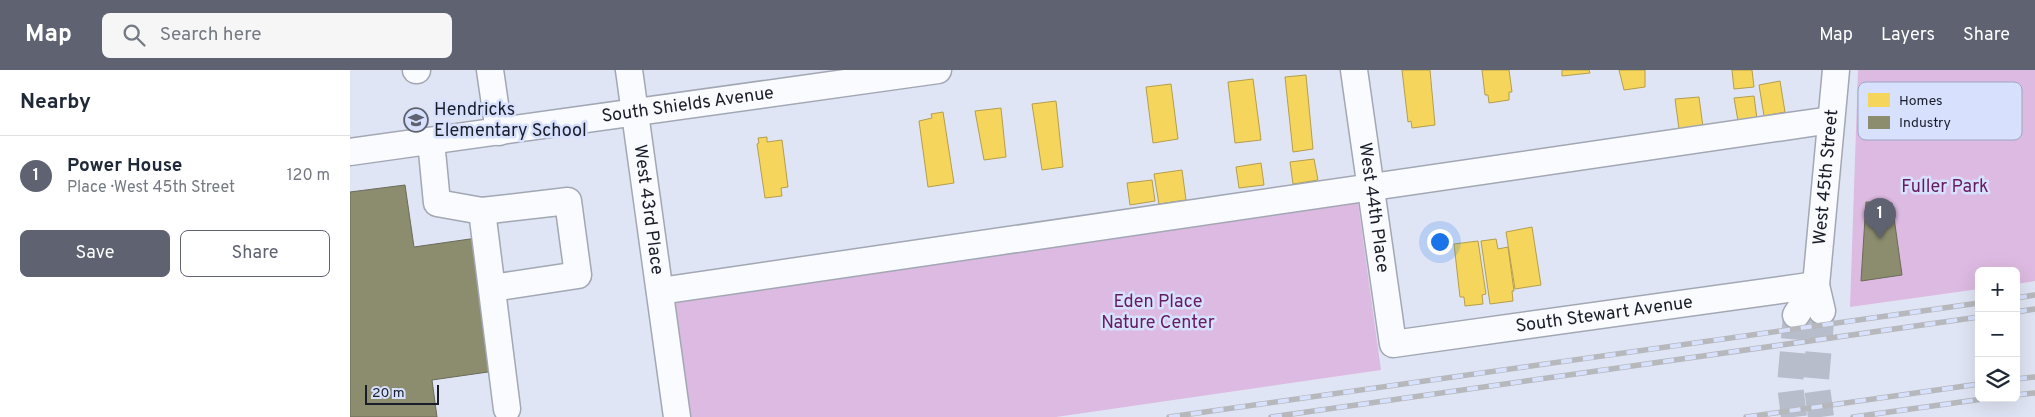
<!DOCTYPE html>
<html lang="en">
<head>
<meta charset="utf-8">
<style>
	body { margin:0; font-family:Overpass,sans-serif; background:#f6f6f7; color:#1f2937 }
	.controls { position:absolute; right:15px; bottom:15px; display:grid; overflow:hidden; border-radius:8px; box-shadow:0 5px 20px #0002 }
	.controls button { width:45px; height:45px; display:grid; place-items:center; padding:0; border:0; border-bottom:1px solid #e0e1e3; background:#fff; color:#1f2937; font:25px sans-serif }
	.scale { position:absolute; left:15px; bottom:12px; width:74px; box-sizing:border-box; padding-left:5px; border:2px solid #191d2a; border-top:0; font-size:14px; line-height:18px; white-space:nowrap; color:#191d2a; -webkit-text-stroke:4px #d7e1fe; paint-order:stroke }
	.you { position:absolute; left:1089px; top:171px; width:18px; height:18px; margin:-12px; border:4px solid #fff; border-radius:50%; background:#1a73e8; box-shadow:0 0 0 8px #1a73e833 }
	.badge { display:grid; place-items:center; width:32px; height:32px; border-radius:50%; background:#5f6371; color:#fff; font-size:16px; font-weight:700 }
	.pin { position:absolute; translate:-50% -41px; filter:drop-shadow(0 1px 2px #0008) }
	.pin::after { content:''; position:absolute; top:26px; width:18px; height:15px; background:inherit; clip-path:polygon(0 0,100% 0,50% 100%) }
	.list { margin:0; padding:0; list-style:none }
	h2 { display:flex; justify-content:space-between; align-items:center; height:65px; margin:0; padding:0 20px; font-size:21px }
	h2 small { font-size:16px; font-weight:400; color:#747a83 }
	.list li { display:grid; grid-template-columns:32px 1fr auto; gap:15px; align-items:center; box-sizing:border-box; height:80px; padding:0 20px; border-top:1px solid #e0e1e3 }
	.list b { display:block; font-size:19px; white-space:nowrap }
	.list p { margin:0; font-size:16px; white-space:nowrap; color:#747a83 }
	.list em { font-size:16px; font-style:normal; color:#747a83 }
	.actions { display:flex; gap:10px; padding:15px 20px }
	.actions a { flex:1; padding:11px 0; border:1px solid #5f6371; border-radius:8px; text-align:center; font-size:18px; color:#5f6371 }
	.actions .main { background:#5f6371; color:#fff }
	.icon { flex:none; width:28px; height:28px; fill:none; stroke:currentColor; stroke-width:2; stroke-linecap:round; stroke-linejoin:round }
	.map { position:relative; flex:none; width:1685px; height:347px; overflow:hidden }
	header { display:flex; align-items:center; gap:30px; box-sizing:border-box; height:70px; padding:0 25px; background:#5f6371; color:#fff }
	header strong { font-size:24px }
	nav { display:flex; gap:28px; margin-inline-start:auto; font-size:18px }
	.search { width:350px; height:45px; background:#f6f6f7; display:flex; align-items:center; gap:12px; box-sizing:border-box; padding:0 18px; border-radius:8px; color:#747a83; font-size:19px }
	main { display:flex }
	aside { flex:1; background:#fff }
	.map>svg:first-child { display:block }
</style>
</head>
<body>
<header>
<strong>Map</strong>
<div class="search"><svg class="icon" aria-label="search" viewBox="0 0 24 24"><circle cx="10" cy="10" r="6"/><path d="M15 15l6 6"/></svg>Search here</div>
<nav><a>Map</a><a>Layers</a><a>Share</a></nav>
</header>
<main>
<aside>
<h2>Nearby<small></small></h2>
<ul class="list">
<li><span class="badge">1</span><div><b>Power House</b><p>Place · West 45th Street</p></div><em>120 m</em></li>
</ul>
<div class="actions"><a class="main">Save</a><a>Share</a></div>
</aside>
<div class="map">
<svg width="1685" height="347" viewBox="0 0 1685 347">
	<rect width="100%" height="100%" fill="#e0e5f5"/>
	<g fill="#ddbae1">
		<polygon points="1508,0 1685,0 1685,211 1666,214 1666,201 1629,201 1629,219 1500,237"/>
		<polygon points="1007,125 1031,300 706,347 341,347 323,223"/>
	</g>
	<g fill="#f6d55c" stroke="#b49e4d">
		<polygon points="1052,0 1080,0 1085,55 1062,58 1061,51 1058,52"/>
		<polygon points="1132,0 1159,0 1162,22 1159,22 1159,30 1139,33 1138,25 1135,25"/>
		<polygon points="1212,0 1239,0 1240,3 1212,6"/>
		<polygon points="1269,0 1295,0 1295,17 1274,20"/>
		<polygon points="1382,0 1402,0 1404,17 1384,19"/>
		<polygon points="956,5 963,79 943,82 935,7"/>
		<polygon points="903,9 911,70 885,73 878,12"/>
		<polygon points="1430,11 1435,42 1414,46 1409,15"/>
		<polygon points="821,14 828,69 803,73 796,17"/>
		<polygon points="1404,26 1407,49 1388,51 1384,28"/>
		<polygon points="1349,27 1353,57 1329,59 1325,29"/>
		<polygon points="706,31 713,97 692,100 682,34"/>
		<polygon points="651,38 656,87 634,90 625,41"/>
		<polygon points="593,42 604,113 578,117 569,51 582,48 581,44"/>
		<polygon points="417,67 417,72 432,70 438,117 431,118 432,126 415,128 407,74 409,73 408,68"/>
		<polygon points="964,89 968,110 943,114 940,92"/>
		<polygon points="911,93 914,115 889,118 886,97"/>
		<polygon points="832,100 836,130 809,134 804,104"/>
		<polygon points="802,110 805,131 780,135 777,113"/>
		<polygon points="1182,157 1191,215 1165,219 1156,162"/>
		<polygon points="1146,169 1148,179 1158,177 1164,221 1162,221 1163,231 1140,234 1131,171"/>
		<polygon points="1128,171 1136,224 1132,225 1133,234 1115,236 1114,227 1110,227 1104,174"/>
	</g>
	<g fill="#8c8c6e" stroke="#6a6b5a">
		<polygon points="55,115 64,177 127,168 145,301 82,310 87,347 0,347 0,122"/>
		<polygon points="1516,132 1542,133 1552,205 1511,211"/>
	</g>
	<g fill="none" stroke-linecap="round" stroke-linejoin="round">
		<g stroke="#b8bdcc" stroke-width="26" stroke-dasharray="26 13" stroke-linecap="butt">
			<polyline points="1444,347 1440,315 1446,245"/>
			<polyline points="1471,347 1466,310 1472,241"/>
		</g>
		<g stroke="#a2a7b4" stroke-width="29">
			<g id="minor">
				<polyline points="66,0 67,0"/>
				<polyline points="140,0 149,62"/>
				<path id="s1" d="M279,0L327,347"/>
				<path id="s2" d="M1004,0L1043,274L1466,215"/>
				<polyline points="81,71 87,133 132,141 157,339"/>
				<path id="s3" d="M0,82L588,0"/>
				<polyline points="132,141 218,131 228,205 142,218"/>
				<polyline points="310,221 1481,50"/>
				<path id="s4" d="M1472,241L1466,215L1486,0"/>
				<polyline points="1446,245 1466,215"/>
			</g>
		</g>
		<use href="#minor" stroke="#fafbfe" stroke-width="26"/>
		<g stroke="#b7b8bc" stroke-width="5.5">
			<g id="rail">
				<polyline points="1666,228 1685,225"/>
				<polyline points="1666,242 1685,239"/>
				<polyline points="1666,309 1685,307"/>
				<polyline points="1666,325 1685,323"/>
				<polyline points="819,347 1629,233"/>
				<polyline points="921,347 1629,247"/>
				<polyline points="1396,347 1629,314"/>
				<polyline points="1503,347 1640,328"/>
			</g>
		</g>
		<use href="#rail" stroke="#d7e1fe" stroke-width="4" stroke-dasharray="11" stroke-linecap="butt"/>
	</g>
	<defs>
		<g id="school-ring" transform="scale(1.25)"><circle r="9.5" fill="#d7e1fe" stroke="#5f6371" stroke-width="1.5"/><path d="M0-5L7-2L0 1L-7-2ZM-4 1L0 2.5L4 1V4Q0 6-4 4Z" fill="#5f6371"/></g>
	</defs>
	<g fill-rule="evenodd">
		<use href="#school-ring" x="66" y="50"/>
	</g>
	<g text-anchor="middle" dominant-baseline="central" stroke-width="5" stroke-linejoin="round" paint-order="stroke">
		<g font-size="18" fill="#191d2a" stroke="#d7e1fe">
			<text stroke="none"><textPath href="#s3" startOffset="341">South Shields Avenue</textPath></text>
			<text stroke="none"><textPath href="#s4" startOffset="135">West 45th Street</textPath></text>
			<text stroke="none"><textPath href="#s2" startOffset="139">West 44th Place</textPath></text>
			<text stroke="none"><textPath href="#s1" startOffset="141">West 43rd Place</textPath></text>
			<text stroke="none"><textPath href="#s2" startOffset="490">South Stewart Avenue</textPath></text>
		</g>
		<g font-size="18" fill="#191d2a" stroke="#d7e1fe" text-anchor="start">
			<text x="84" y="40">Hendricks<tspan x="84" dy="21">Elementary School</tspan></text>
		</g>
		<g font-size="18" fill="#661a60" stroke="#d7e1fe">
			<text x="1595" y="117">Fuller Park</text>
			<text x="808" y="232">Eden Place<tspan x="808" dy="21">Nature Center</tspan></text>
		</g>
	</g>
	<rect x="1508" y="12" width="164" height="58" rx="8" fill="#d7e1fe" stroke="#9ea6be" stroke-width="1"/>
	<rect x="1518" y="23" width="22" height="14" fill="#f6d55c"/>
	<rect x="1518" y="46" width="22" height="13" fill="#8c8c6e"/>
	<g font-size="14" fill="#191d2a">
		<text x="1549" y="35">Homes</text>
		<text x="1549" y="57">Industry</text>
	</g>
</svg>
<div class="controls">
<button>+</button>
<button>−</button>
<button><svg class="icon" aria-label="layers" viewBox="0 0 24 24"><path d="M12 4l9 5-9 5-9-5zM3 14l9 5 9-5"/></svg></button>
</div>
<div class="scale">20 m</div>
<div class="you"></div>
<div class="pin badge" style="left:1530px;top:169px">1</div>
</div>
</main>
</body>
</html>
